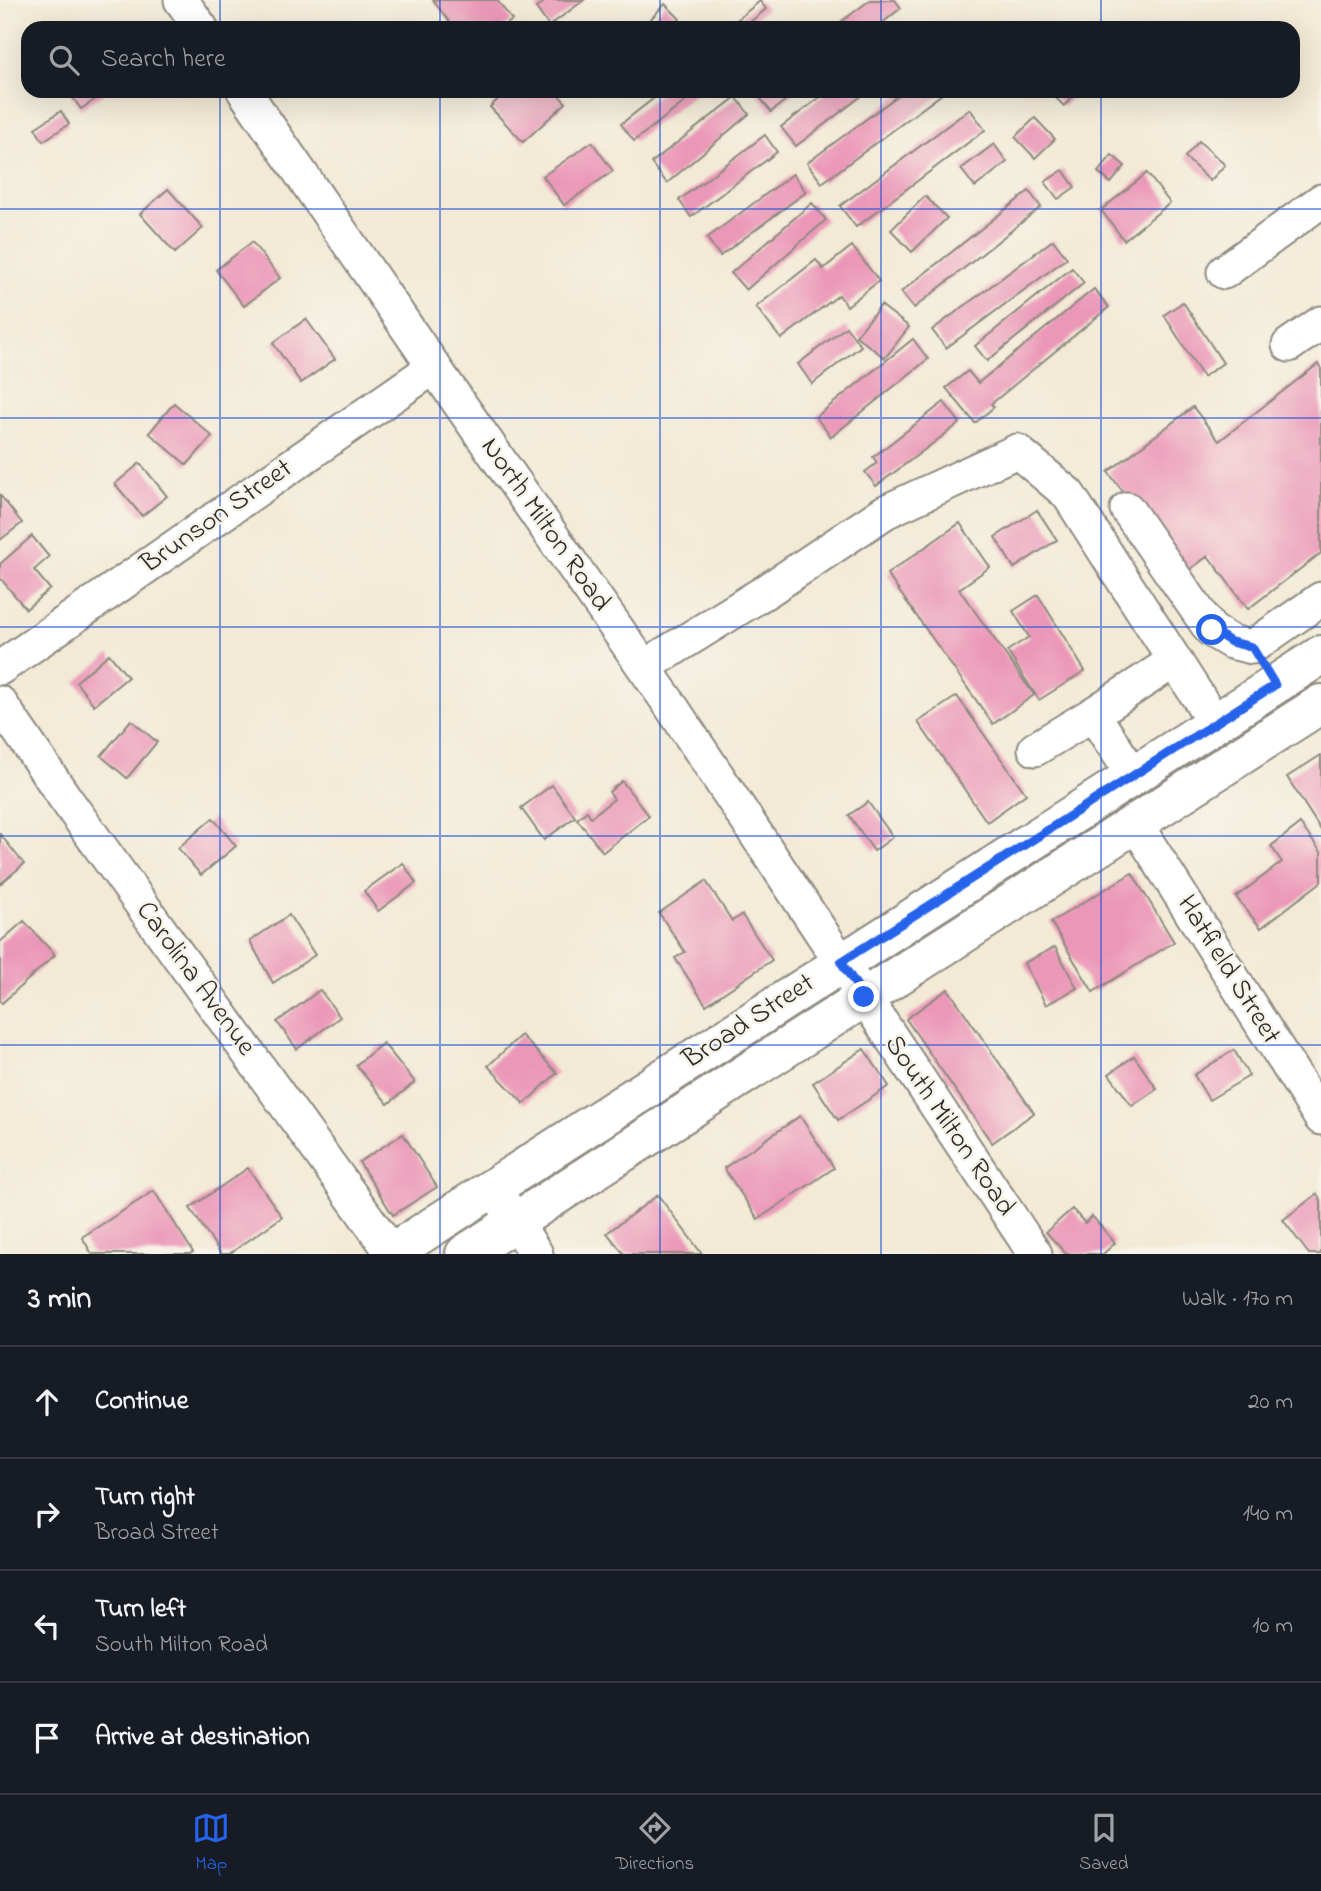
<!DOCTYPE html>
<html lang="en">
<head>
<meta charset="utf-8">
<style>
	body { margin:0; font-family:"Indie Flower",sans-serif; background:#242831; color:#f1f3f6 }
	.stop { position:absolute; width:21px; height:21px; margin:-16px; border:5px solid #2563eb; border-radius:50%; background:#fff }
	.stop.end { background:#2563eb; border-color:#fff; box-shadow:0 2px 7px #0008 }
	.list { margin:0; padding:0; list-style:none }
	h2 { display:flex; justify-content:space-between; align-items:center; height:91px; margin:0; padding:0 28px; font-size:30px }
	h2 small { font-size:23px; font-weight:400; color:#9ea1a6 }
	.list li { display:grid; grid-template-columns:46px 1fr auto; gap:21px; align-items:center; box-sizing:border-box; height:112px; padding:0 28px; border-top:2px solid #363941 }
	.list b { display:block; font-size:26px; white-space:nowrap }
	.list p { margin:0; font-size:23px; white-space:nowrap; color:#9ea1a6 }
	.list em { font-size:23px; font-style:normal; color:#9ea1a6 }
	.icon { flex:none; width:38px; height:38px; fill:none; stroke:currentColor; stroke-width:2; stroke-linecap:round; stroke-linejoin:round }
	.map { position:relative; flex:none; width:1321px; height:1254px; overflow:hidden }
	.search { position:absolute; background:#171b24; box-shadow:0 7px 28px #0002; left:21px; right:21px; top:21px; height:77px; display:flex; align-items:center; gap:18px; box-sizing:border-box; padding:0 24px; border-radius:21px; color:#9ea1a6; font-size:26px }
	.sheet { height:539px; background:#171b24 }
	nav { display:flex; justify-content:space-around; align-items:center; box-sizing:border-box; height:98px; border-top:2px solid #363941; background:#171b24; font-size:19px; color:#9ea1a6 }
	nav a { display:grid; justify-items:center; gap:4px }
	nav .on { color:#2563eb }
	.map>svg:first-child { display:block }
</style>
</head>
<body>
<div class="map">
<svg width="1321" height="1254" viewBox="0 0 1321 1254">
	<rect width="100%" height="100%" fill="#f7f3e8"/>
	<filter id="ink" filterUnits="userSpaceOnUse"><feTurbulence type="fractalNoise" baseFrequency=".0143" numOctaves="2"/><feDisplacementMap in="SourceGraphic" scale="14" xChannelSelector="R" yChannelSelector="G"/><feConvolveMatrix kernelMatrix="1 2 1 2 8 2 1 2 1" color-interpolation-filters="sRGB"/></filter>
	<filter id="wash" filterUnits="userSpaceOnUse"><feTurbulence type="fractalNoise" baseFrequency=".00686" numOctaves="4" result="noise"/><feDisplacementMap in="SourceGraphic" scale="28" xChannelSelector="R" yChannelSelector="G"/><feGaussianBlur stdDeviation="1.57" result="paint"/><feColorMatrix in="noise" values="0 0 0 0 0 0 0 0 0 0 0 0 0 0 0 0 0 1.4 0 .05"/><feComposite in="paint" operator="in"/></filter>
	<g filter="url(#wash)">
		<rect width="100%" height="100%" fill="#f2ead5"/>
		<g id="blocks">
			<g fill="#eb98b8">
				<polygon points="433,0 497,0 512,20 502,28 454,28"/>
				<polygon points="547,0 584,0 549,26 536,8"/>
				<polygon points="870,0 895,0 901,8 876,28 833,28"/>
				<polygon points="760,1 766,9 743,28 727,28"/>
				<polygon points="665,4 680,19 671,28 648,28 645,25"/>
				<polygon points="68,91 108,91 81,109"/>
				<polygon points="507,91 555,91 566,103 523,142 490,107"/>
				<polygon points="663,91 699,91 634,141 621,124"/>
				<polygon points="755,91 797,91 771,112"/>
				<polygon points="828,91 868,91 796,146 781,127"/>
				<polygon points="904,91 946,91 822,183 807,163"/>
				<polygon points="1049,91 1079,91 1064,106"/>
				<polygon points="736,97 749,114 667,183 651,163"/>
				<polygon points="970,109 985,130 856,227 840,206"/>
				<polygon points="61,111 69,124 43,141 35,128"/>
				<polygon points="1035,118 1055,139 1035,158 1015,137"/>
				<polygon points="765,135 777,152 691,217 679,200"/>
				<polygon points="1199,141 1225,165 1210,181 1185,157"/>
				<polygon points="592,142 613,171 564,205 543,176"/>
				<polygon points="994,144 1007,162 975,187 961,169"/>
				<polygon points="1112,155 1125,166 1111,183 1098,172"/>
				<polygon points="1063,170 1075,187 1058,199 1045,182"/>
				<polygon points="1147,173 1170,203 1124,240 1101,210"/>
				<polygon points="793,174 806,192 720,256 707,238"/>
				<polygon points="168,189 203,228 175,253 140,214"/>
				<polygon points="1029,191 1041,207 914,308 901,292"/>
				<polygon points="925,196 947,218 912,252 891,230"/>
				<polygon points="812,203 826,220 746,290 731,273"/>
				<polygon points="1053,240 1067,258 946,348 932,330"/>
				<polygon points="252,242 280,278 244,306 216,270"/>
				<polygon points="852,246 879,281 847,306 839,295 781,339 756,307 816,260 823,269"/>
				<polygon points="1072,268 1084,283 987,361 975,346"/>
				<polygon points="1094,289 1109,307 991,404 994,407 975,423 946,388 968,371 978,383"/>
				<polygon points="1183,302 1223,363 1203,377 1164,315"/>
				<polygon points="881,305 909,327 885,358 856,336"/>
				<polygon points="306,319 335,359 301,383 273,343"/>
				<polygon points="846,327 861,346 812,384 798,364"/>
				<polygon points="913,339 928,359 831,437 816,417"/>
				<polygon points="1318,364 1321,368 1321,553 1248,609 1208,556 1185,573 1108,472 1193,407 1219,441"/>
				<polygon points="944,402 960,423 876,486 865,472 877,463 873,457"/>
				<polygon points="174,403 212,436 187,465 149,433"/>
				<polygon points="140,463 167,496 142,516 115,484"/>
				<polygon points="0,495 22,523 0,540"/>
				<polygon points="1037,510 1057,540 1014,568 995,537"/>
				<polygon points="960,523 990,567 959,589 1034,695 993,724 887,574"/>
				<polygon points="32,536 49,557 34,570 50,589 26,609 0,578 0,564"/>
				<polygon points="1038,595 1085,671 1039,700 1007,651 1029,637 1013,611"/>
				<polygon points="109,654 128,677 94,705 76,682"/>
				<polygon points="957,696 1026,794 987,822 918,722"/>
				<polygon points="131,720 157,742 127,778 101,756"/>
				<polygon points="1321,755 1321,830 1287,777"/>
				<polygon points="622,781 649,816 603,852 577,819 587,811 591,817 614,799 609,792"/>
				<polygon points="552,785 575,817 544,840 521,808"/>
				<polygon points="868,802 893,837 874,851 849,815"/>
				<polygon points="213,818 236,846 201,875 178,848"/>
				<polygon points="1300,824 1321,852 1321,882 1261,928 1236,897 1282,862 1271,846"/>
				<polygon points="0,834 24,864 0,884"/>
				<polygon points="403,863 416,883 378,911 364,891"/>
				<polygon points="1132,873 1174,942 1093,992 1051,922"/>
				<polygon points="706,881 732,921 742,915 772,960 706,1005 675,958 685,952 659,913"/>
				<polygon points="289,915 315,955 273,983 250,941"/>
				<polygon points="24,921 55,955 2,1003 0,1001 0,942"/>
				<polygon points="1055,947 1077,988 1046,1005 1024,963"/>
				<polygon points="948,989 1034,1113 992,1143 906,1019"/>
				<polygon points="320,990 340,1017 297,1049 277,1022"/>
				<polygon points="521,1035 557,1073 524,1104 488,1066"/>
				<polygon points="383,1043 415,1082 388,1104 356,1065"/>
				<polygon points="864,1049 889,1086 838,1120 813,1083"/>
				<polygon points="1234,1050 1249,1076 1209,1100 1194,1075"/>
				<polygon points="1134,1056 1157,1089 1132,1106 1109,1074"/>
				<polygon points="800,1116 834,1168 758,1219 724,1168"/>
				<polygon points="403,1134 437,1187 393,1215 359,1162"/>
				<polygon points="248,1168 282,1217 229,1254 221,1254 190,1208"/>
				<polygon points="154,1191 193,1252 190,1254 92,1254 82,1237"/>
				<polygon points="1317,1194 1321,1200 1321,1254 1309,1254 1283,1220"/>
				<polygon points="658,1195 702,1254 624,1254 607,1233"/>
				<polygon points="1072,1209 1085,1223 1092,1216 1115,1243 1103,1254 1066,1254 1046,1232"/>
			</g>
		</g>
	</g>
	<g filter="url(#ink)">
		<use href="#blocks" fill-opacity="0" stroke="#8e8a80" stroke-width="2"/>
		<g fill="none" stroke-linecap="round" stroke-linejoin="round">
			<g stroke="#8e8a80" stroke-width="37">
				<g id="minor">
					<polyline points="181,0 201,28"/>
					<polyline points="244,91 434,367 671,706 1035,1254"/>
					<polyline points="1224,272 1321,201"/>
					<polyline points="1289,345 1321,323"/>
					<polyline points="1127,509 1211,630 1231,642 1252,647 1321,599"/>
					<polyline points="644,667 768,590 885,512 1017,451 1068,494 1215,723"/>
					<polyline points="0,668 434,367"/>
					<polyline points="0,703 65,798 393,1254"/>
					<polyline points="1093,714 1174,661"/>
					<polyline points="1035,749 1093,714 1133,775"/>
					<polyline points="1135,823 1321,1118"/>
					<polyline points="493,1187 536,1254"/>
				</g>
			</g>
			<g stroke="#8e8a80" stroke-width="42">
				<g id="major">
					<polyline points="390,1254 1321,655"/>
					<polyline points="465,1254 1321,704"/>
				</g>
			</g>
			<use href="#minor" stroke="#fff" stroke-width="33"/>
			<use href="#major" stroke="#fff" stroke-width="38"/>
		</g>
	</g>
	<g fill="none" stroke-linecap="round" stroke-linejoin="round" filter="url(#ink)">
		<polyline stroke="#2563eb" stroke-width="9" points="864,997 841,962 1275,685 1252,647 1231,642 1212,630"/>
	</g>
	<path fill="none" stroke="#1d4ed8" stroke-width="2" stroke-opacity="0.55" d="M220,0V28M440,0V28M660,0V28M881,0V28M1101,0V28M220,91V1254M440,91V1254M660,91V1254M881,91V1254M1101,91V1254M0,209H1321M0,418H1321M0,627H1321M0,836H1321M0,1045H1321"/>
	<g text-anchor="middle" dominant-baseline="central" stroke-width="5" stroke-linejoin="round" paint-order="stroke">
		<g font-size="28" fill="#2b2b2b" stroke="#f7f3e8">
			<text transform="translate(217 517) rotate(-35)">Brunson Street</text>
			<text transform="translate(545 525) rotate(55)">North Milton Road</text>
			<text transform="translate(1228 970) rotate(58)">Hatfield Street</text>
			<text transform="translate(195 979) rotate(54)">Carolina Avenue</text>
			<text transform="translate(749 1022) rotate(-33)">Broad Street</text>
			<text transform="translate(949 1126) rotate(56)">South Milton Road</text>
		</g>
	</g>
</svg>
<div class="stop" style="left:1212px;top:630px"></div>
<div class="stop end" style="left:864px;top:997px"></div>
<div class="search"><svg class="icon" aria-label="search" viewBox="0 0 24 24"><circle cx="10" cy="10" r="6"/><path d="M15 15l6 6"/></svg>Search here</div>
</div>
<section class="sheet">
<h2>3 min<small>Walk · 170 m</small></h2>
<ul class="list">
<li><svg class="icon" aria-label="ahead" viewBox="0 0 24 24"><path d="M12 20V5M6 11l6-6 6 6"/></svg><div><b>Continue</b></div><em>20 m</em></li>
<li><svg class="icon" aria-label="right" viewBox="0 0 24 24"><path d="M7 20v-9h11M14 6l5 5-5 5"/></svg><div><b>Turn right</b><p>Broad Street</p></div><em>140 m</em></li>
<li><svg class="icon" aria-label="left" viewBox="0 0 24 24"><path d="M17 20v-9H6M10 6l-5 5 5 5"/></svg><div><b>Turn left</b><p>South Milton Road</p></div><em>10 m</em></li>
<li><svg class="icon" aria-label="arrive" viewBox="0 0 24 24"><path d="M6 21V4h12l-3 4 3 4H6"/></svg><div><b>Arrive at destination</b></div></li>
</ul>
</section>
<nav>
<a class="on"><svg class="icon" aria-label="map" viewBox="0 0 24 24"><path d="M3 6l6-2 6 2 6-2v14l-6 2-6-2-6 2zM9 4v14M15 6v14"/></svg>Map</a>
<a><svg class="icon" aria-label="directions" viewBox="0 0 24 24"><path d="M12 3l9 9-9 9-9-9zM9 14v-3h6M13 9l2 2-2 2"/></svg>Directions</a>
<a><svg class="icon" aria-label="saved" viewBox="0 0 24 24"><path d="M7 4h10v16l-5-4-5 4z"/></svg>Saved</a>
</nav>
</body>
</html>
